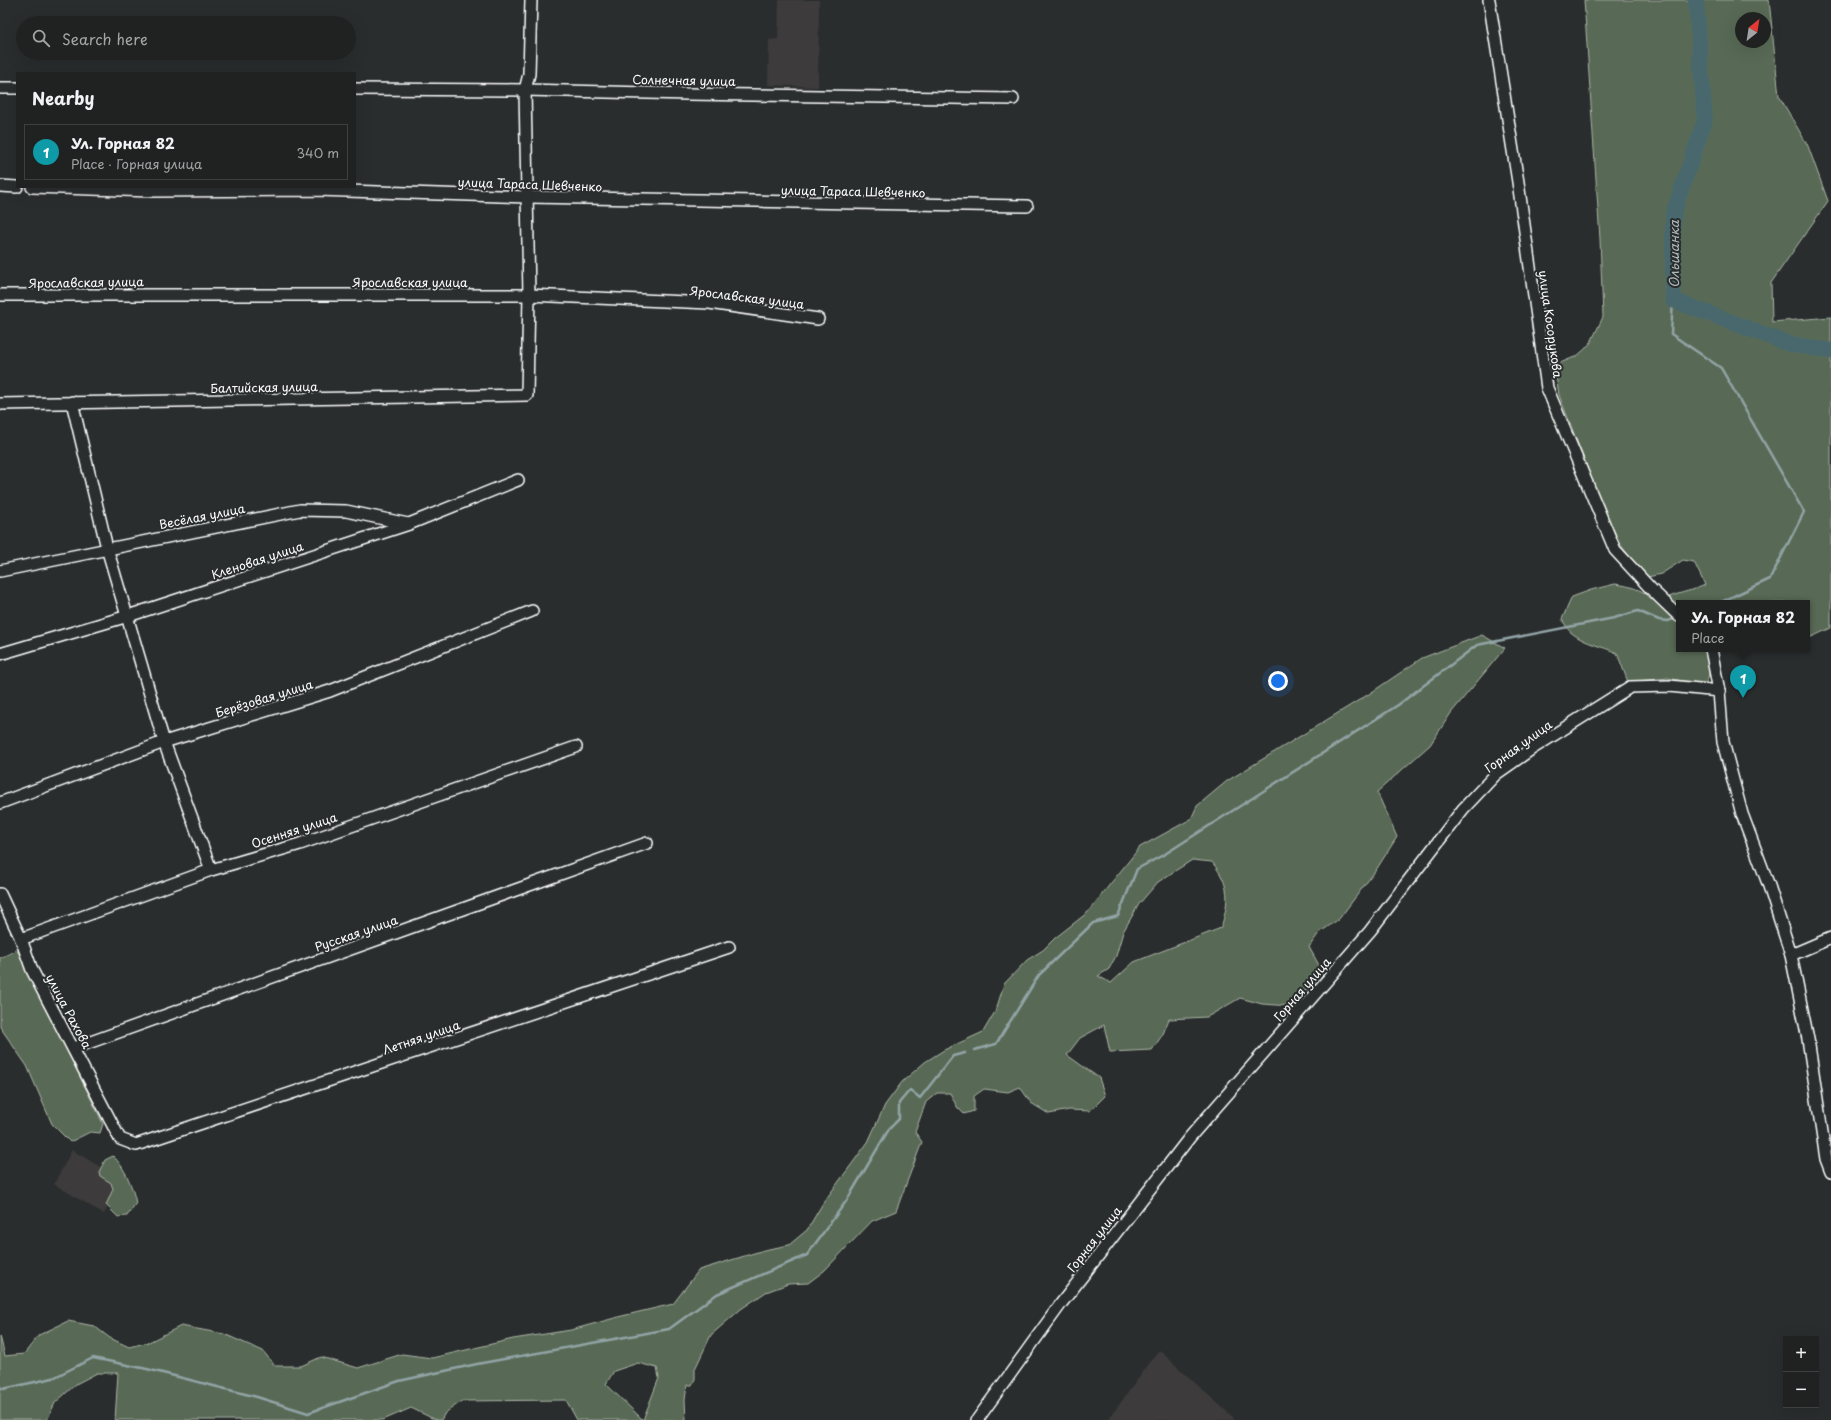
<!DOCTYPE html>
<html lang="en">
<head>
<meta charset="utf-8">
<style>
	body { margin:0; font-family:"Playpen Sans",sans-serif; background:#2d2f2f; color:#f1f3f6 }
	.controls { position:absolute; right:12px; bottom:12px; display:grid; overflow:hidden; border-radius:0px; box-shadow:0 4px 16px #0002 }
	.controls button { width:36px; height:36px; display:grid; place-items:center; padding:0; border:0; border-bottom:1px solid #3d3f40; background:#202222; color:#f1f3f6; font:20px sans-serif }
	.compass { position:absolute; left:1735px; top:12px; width:36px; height:36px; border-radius:50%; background:#202222; box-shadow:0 4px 16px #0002; rotate:30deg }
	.you { position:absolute; left:1278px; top:681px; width:14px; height:14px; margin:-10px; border:3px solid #fff; border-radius:50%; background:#1a73e8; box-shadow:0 0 0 6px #1a73e833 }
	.badge { display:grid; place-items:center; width:26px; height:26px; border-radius:50%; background:#1a73e8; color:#fff; font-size:13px; font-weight:700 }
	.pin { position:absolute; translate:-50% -33px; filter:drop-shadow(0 1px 2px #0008) }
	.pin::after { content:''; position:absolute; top:21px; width:14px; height:12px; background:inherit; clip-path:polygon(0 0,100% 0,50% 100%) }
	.popup { position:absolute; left:1676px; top:600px; width:134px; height:52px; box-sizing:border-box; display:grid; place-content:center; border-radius:0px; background:#202222; filter:drop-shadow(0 1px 3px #0005); font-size:13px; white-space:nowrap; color:#a2a4a5 }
	.popup b { font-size:15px; color:#f1f3f6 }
	.popup::after { content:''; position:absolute; left:50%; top:100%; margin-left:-8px; border:8px solid transparent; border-top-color:#202222 }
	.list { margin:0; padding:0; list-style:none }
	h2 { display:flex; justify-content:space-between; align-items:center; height:52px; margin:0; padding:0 16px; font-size:17px }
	h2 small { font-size:13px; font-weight:400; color:#a2a4a5 }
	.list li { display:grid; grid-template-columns:26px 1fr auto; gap:12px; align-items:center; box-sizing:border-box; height:56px; margin:0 8px 8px; padding:0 8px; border:1px solid #3d3f40; border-radius:0px }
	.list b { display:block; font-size:15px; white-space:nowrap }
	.list p { margin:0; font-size:13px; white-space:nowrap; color:#a2a4a5 }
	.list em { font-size:13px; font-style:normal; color:#a2a4a5 }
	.icon { flex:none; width:22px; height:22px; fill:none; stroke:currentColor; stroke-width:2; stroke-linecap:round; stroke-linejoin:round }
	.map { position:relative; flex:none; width:1831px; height:1420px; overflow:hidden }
	.search { position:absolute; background:#202222; box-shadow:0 4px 16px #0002; left:16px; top:16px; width:340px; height:44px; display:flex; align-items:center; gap:10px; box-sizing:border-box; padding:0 14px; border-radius:22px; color:#a2a4a5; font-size:15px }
	.panel { position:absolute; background:#202222; box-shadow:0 4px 16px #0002; left:16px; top:72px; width:340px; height:116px; border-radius:0px }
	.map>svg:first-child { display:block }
</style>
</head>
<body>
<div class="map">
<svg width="1831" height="1420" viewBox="0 0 1831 1420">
	<rect width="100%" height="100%" fill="#2a2d2e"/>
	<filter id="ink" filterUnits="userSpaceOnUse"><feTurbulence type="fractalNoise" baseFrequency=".025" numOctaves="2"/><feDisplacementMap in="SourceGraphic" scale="8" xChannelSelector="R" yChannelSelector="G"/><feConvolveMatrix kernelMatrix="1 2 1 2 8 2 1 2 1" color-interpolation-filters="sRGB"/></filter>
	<g filter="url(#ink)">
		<g fill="#3e3b3a">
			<polygon points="779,0 819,0 818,87 768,85 769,40 778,39"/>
			<polygon points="72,1150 122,1180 104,1214 54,1184"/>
			<polygon points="1159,1350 1236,1420 1108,1420"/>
		</g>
		<g fill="#596b54" stroke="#acb5aa" fill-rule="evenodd">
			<path d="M1584,0H1769L1779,96L1808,146L1828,201L1771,283L1772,322L1831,317V628L1807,639V603H1679V608L1669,597C1682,592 1692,591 1705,585L1694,562L1683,560L1661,574L1648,577L1635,564L1620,544L1599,498L1559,395L1555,370L1560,363L1577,356L1585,349L1591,342L1603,317L1600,239ZM1741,18H1765V42H1741Z"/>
			<path d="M1615,584C1648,588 1656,601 1679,623V649H1704C1710,658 1712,677 1704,685L1668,678L1628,682L1617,653C1602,646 1586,644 1573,634C1568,631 1565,624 1562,619L1572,597L1591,590Z"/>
			<path d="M1482,635L1505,648L1451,713L1430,745L1377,792L1397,837L1376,870L1339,919L1319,933L1309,947L1320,967L1322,974L1290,1006L1262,1004L1240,998L1207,1017L1169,1019L1163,1034L1152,1050L1110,1052L1104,1025L1080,1038L1067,1055L1099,1078L1105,1096L1090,1111L1069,1110L1049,1114L1031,1103L1020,1087L1008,1092L984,1089L974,1096V1111L964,1114L957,1107L950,1093H937L926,1102L915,1132L922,1142L896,1211L872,1221L824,1271L808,1283L788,1284L766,1292L741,1309L711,1335L695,1369V1379L692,1385H687L685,1400L686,1420H577L566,1400L462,1401L445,1413L441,1420H436L411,1408L383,1420H115L118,1373H97L76,1384L55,1403L47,1420H0V1336L5,1356L24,1354L39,1335L68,1321L94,1326L110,1338L129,1347L149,1342L181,1326L224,1334L263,1351L275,1366H301L321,1357L358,1368L402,1354L432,1358L513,1339L571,1330L622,1316L673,1304L699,1270L764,1250L789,1245L807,1230L823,1203L868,1142L885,1105L902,1082L925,1062L944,1050L983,1032L996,1010L1004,984L1027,960L1043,950L1055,938L1087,913L1140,847L1191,819L1197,806L1227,781L1369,694L1422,658ZM1192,860L1212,862C1231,886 1229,900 1221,928L1134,962L1111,983L1098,976L1109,969L1116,956L1123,932L1139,904L1158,882ZM638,1363L657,1368L659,1378L643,1420L606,1384L614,1371Z"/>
			<polygon points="17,950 99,1115 103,1124 100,1133 90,1132 70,1142 52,1124 27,1066 0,1027 0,958"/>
			<path d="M113,1156C125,1167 133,1188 136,1203L127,1216L118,1217L106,1205L113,1189L111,1183L100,1176L99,1172L105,1160Z"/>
		</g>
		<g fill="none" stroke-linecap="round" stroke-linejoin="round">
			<g stroke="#92a4a7" stroke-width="2.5">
				<polyline points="1673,300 1671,334 1721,368 1804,512 1770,579 1719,603"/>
				<polyline points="974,1050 996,1044 1039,975 1093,923 1118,916 1137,869 1165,854 1398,705 1477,645 1614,618 1638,611 1659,620 1668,621 1676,618"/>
				<polyline points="0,1387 3,1389 53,1378 93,1358 147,1369 257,1397 308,1413 399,1381 477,1364 669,1329 717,1294 807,1255 847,1200 889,1129 899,1119 899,1103 910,1090 920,1098 953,1056 965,1053"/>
			</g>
			<polyline stroke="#4a686d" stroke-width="16" points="1696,0 1705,120 1673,214 1673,300 1789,344 1831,351"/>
			<g stroke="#fff" stroke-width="14">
				<g id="minor">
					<polyline points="1489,0 1518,182 1547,388 1615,550 1652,590 1679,616"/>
					<polyline points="0,88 17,88"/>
					<polyline points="355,89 525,90 688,94 1013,99"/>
					<polyline points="0,186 17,187"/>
					<polyline points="32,187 151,191 317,190 528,197 1027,206"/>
					<polyline points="0,295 529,295 709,303 818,319"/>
					<polyline points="72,402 107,548 164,742 211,870"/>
					<polyline points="0,404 527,395 529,295 525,90 529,74 531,0"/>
					<polyline points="0,571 300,510 346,511 408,524"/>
					<polyline points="1711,649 1719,691 1723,742 1742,814 1769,886 1791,955 1808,1039 1826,1159 1831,1172"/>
					<polyline points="0,654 128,616 409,524 518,480"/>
					<polyline points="0,803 164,742 330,691 532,611"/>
					<polyline points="0,894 21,939 32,970 120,1139 136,1145 729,947"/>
					<polyline points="21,939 211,870 300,844 576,747"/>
					<polyline points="1791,955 1831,938"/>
					<polyline points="74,1048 647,843"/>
					<polyline points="977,1420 1060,1305 1190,1137 1370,931 1463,809 1496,774 1533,748 1630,687 1669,686 1719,691"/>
				</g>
			</g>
			<use href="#minor" stroke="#2a2d2e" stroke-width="11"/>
		</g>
	</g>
	<g text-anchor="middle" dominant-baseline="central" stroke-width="4" stroke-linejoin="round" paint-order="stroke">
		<g font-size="12" fill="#fff" stroke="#2a2d2e">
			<text transform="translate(684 80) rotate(1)">Солнечная улица</text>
			<text transform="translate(530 184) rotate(2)">улица Тараса Шевченко</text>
			<text transform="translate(853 191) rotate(1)">улица Тараса Шевченко</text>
			<text transform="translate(86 282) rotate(-1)">Ярославская улица</text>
			<text x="410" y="282">Ярославская улица</text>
			<text transform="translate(747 297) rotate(7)">Ярославская улица</text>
			<text transform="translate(1551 324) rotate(82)">улица Косорукова</text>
			<text transform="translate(264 387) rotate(-1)">Балтийская улица</text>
			<text transform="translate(202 516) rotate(-11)">Весёлая улица</text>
			<text transform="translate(257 560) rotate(-18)">Кленовая улица</text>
			<text transform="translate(264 698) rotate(-17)">Берёзовая улица</text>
			<text transform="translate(1518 746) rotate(-36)">Горная улица</text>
			<text transform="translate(294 830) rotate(-18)">Осенняя улица</text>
			<text transform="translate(356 933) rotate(-19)">Русская улица</text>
			<text transform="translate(1302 989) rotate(-49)">Горная улица</text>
			<text transform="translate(69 1011) rotate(62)">улица Рахова</text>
			<text transform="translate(421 1037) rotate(-19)">Летняя улица</text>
			<text transform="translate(1094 1239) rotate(-52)">Горная улица</text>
		</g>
		<g font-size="13" font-style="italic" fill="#aebbbd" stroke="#2a2d2e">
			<text transform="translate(1673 254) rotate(-90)">Ольшанка</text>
		</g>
	</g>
</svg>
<div class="controls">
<button>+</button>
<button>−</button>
</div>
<svg class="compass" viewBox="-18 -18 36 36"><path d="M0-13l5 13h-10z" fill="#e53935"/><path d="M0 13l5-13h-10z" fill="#a2a4a5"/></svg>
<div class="you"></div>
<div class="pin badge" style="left:1743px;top:698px;background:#0f9aa8">1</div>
<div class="popup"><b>Ул. Горная 82</b>Place</div>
<div class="search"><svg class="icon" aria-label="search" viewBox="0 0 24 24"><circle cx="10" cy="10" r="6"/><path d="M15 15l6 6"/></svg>Search here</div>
<section class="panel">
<h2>Nearby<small></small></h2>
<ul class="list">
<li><span class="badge" style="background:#0f9aa8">1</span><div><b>Ул. Горная 82</b><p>Place · Горная улица</p></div><em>340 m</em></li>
</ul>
</section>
</div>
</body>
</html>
